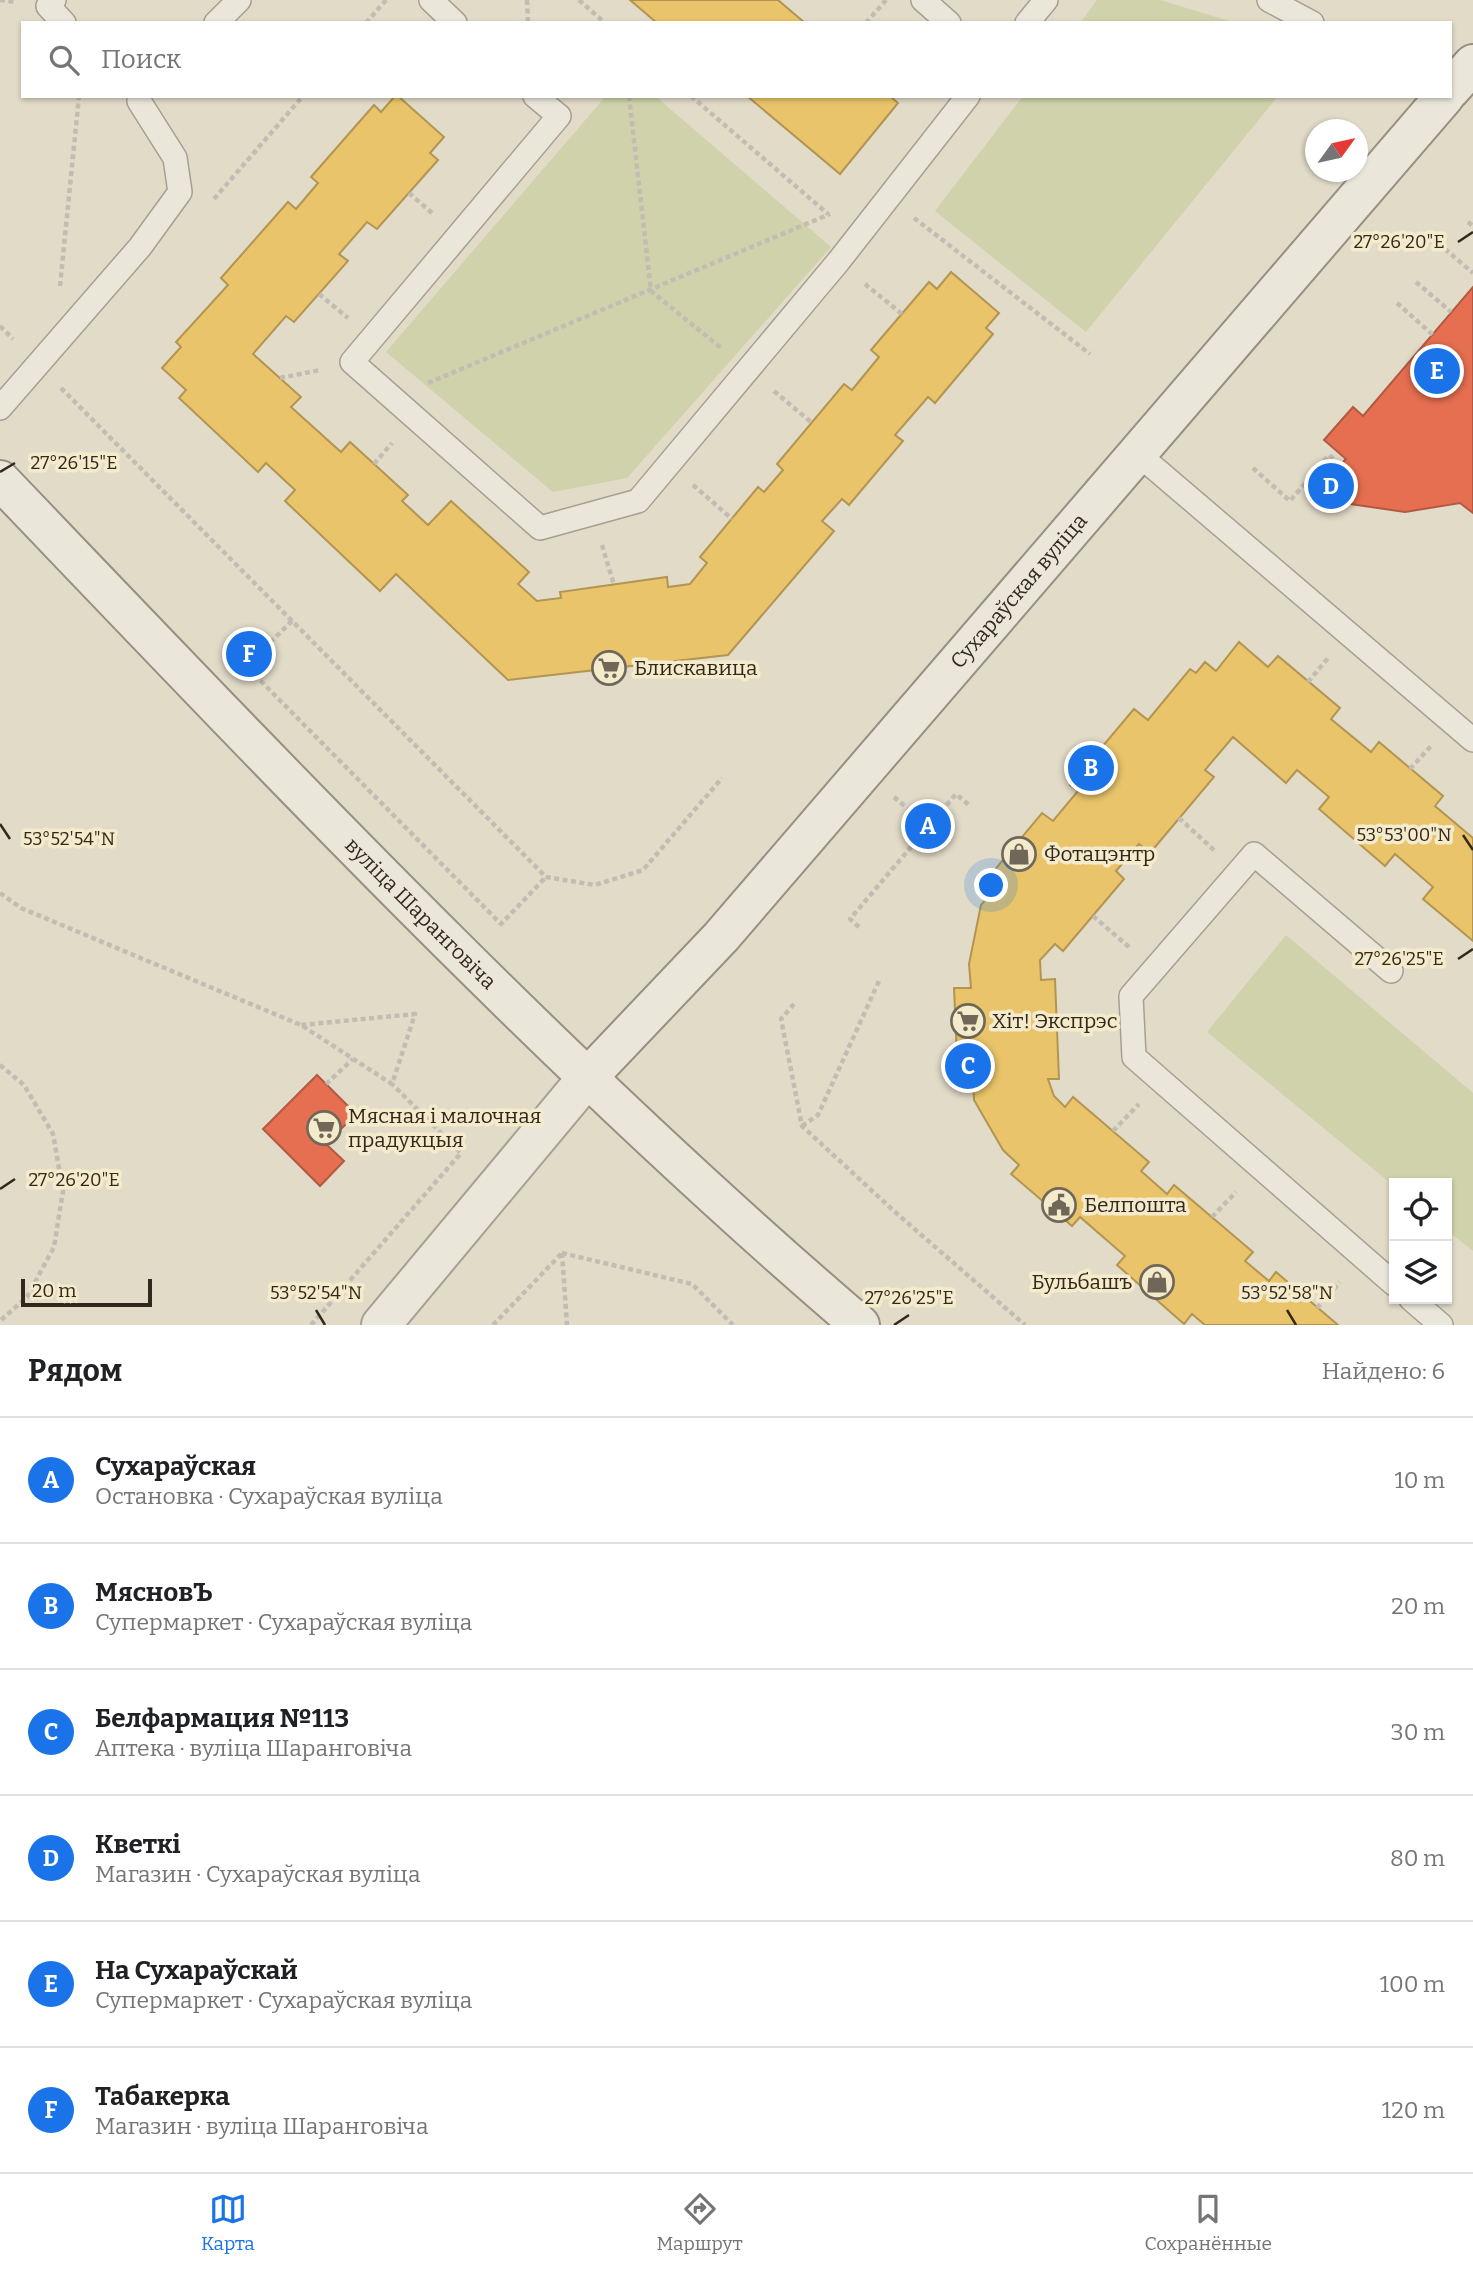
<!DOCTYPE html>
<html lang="ru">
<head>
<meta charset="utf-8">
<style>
	body { margin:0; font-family:Bitter,serif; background:#f2f2f2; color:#202124 }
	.controls { position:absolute; right:21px; bottom:21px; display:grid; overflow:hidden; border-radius:0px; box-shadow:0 2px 5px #0004 }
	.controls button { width:63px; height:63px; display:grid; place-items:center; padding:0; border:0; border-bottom:2px solid #e0e0e0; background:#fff; color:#202124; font:35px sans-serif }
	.compass { position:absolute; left:1305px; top:119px; width:63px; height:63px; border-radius:50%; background:#fff; box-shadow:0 2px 5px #0004; rotate:57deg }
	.scale { position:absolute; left:21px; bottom:18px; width:131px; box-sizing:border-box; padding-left:7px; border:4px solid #33281b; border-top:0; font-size:19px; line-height:24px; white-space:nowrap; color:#33281b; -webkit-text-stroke:5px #f4ebcd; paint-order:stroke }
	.you { position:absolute; left:992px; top:886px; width:24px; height:24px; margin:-18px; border:5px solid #fff; border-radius:50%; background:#1a73e8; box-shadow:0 0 0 10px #1a73e833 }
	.badge { display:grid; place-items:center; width:46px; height:46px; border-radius:50%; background:#1a73e8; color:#fff; font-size:23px; font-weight:700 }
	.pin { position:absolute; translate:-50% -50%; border:4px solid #fff; box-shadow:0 2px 7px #0006 }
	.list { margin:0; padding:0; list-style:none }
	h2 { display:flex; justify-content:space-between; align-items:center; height:91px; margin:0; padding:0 28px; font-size:30px }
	h2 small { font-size:23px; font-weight:400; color:#757577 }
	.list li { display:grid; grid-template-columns:46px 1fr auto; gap:21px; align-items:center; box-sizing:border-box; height:126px; padding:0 28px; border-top:2px solid #e0e0e0 }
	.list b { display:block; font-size:26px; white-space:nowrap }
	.list p { margin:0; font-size:23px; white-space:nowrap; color:#757577 }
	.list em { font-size:23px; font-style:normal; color:#757577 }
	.icon { flex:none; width:38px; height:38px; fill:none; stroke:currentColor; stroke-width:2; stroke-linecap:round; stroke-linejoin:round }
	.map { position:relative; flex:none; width:1473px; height:1325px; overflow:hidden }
	.search { position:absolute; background:#fff; box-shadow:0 2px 5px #0004; left:21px; right:21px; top:21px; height:77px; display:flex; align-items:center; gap:18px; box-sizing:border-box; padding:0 24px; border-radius:0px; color:#757577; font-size:26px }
	.sheet { height:847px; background:#fff }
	nav { display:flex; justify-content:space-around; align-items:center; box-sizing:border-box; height:98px; border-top:2px solid #e0e0e0; background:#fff; font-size:19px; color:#757577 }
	nav a { display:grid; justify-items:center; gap:4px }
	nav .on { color:#1a73e8 }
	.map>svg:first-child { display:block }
</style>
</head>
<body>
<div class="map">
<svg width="1473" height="1325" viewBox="0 0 1473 1325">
	<rect width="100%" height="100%" fill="#e2dbc8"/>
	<g fill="#cfd2aa">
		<polygon points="1097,0 1160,0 1236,23 1080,23"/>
		<polygon points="606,96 655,96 831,247 627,478 553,492 386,352"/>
		<polygon points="1023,96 1278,96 1086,332 935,211"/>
		<polygon points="1286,935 1473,1093 1473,1251 1447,1230 1447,1183 1394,1183 1394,1186 1207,1032"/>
	</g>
	<g fill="#e9c46a" stroke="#b29552" stroke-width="2">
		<polygon points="630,0 778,0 805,23 657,23"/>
		<polygon points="395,96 398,96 444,137 430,153 438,160 377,229 367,222 339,254 348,261 294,322 286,316 253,354 301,397 291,407 341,452 350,442 408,495 402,501 428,525 451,501 529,572 518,584 537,601 561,598 560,592 667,577 668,587 690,584 707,563 700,557 758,487 764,492 783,470 777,464 844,384 852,390 879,357 871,350 929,282 937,289 951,272 999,313 986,328 993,334 935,403 928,397 895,435 903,441 849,505 842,499 822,521 834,531 728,655 508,680 396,574 380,591 285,501 295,490 266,463 258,472 179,398 186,390 162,368 181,347 176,342 228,285 221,278 288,202 296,209 318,183 311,177 374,105 381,112"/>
		<polygon points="747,96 890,96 898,103 840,174"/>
		<polygon points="1239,642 1268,667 1278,656 1340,708 1331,719 1371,752 1379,742 1443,796 1435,806 1473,838 1473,941 1423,899 1433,887 1395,854 1385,866 1319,809 1329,797 1297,770 1286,783 1233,737 1205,770 1214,777 1150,853 1139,844 1116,871 1124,879 1063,951 1055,944 1040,960 1041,980 1055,979 1059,1079 1048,1079 1054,1096 1065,1107 1073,1097 1149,1162 1141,1171 1167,1194 1174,1185 1253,1252 1245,1261 1269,1281 1276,1272 1338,1325 1205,1325 1192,1314 1184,1324 1117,1265 1125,1256 1080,1217 1072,1226 1011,1174 1019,1165 1003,1150 974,1100 973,1079 958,1080 954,988 971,988 969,964 981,905 992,892 983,884 1042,813 1053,821 1078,791 1070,785 1134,709 1148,720 1190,669 1196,673 1205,662 1216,671"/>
	</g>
	<g fill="#e76f51" stroke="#b15a41" stroke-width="2">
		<polygon points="1473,287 1473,513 1460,503 1405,512 1309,498 1346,459 1324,440 1353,407 1363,416"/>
		<polygon points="317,1075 356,1114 326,1144 344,1161 320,1186 263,1129"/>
	</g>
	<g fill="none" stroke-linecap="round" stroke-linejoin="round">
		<g stroke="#a6a092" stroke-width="26">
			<g id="service">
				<polyline points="54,0 48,6 64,23"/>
				<polyline points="431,0 455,23"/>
				<polyline points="923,0 949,23"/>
				<polyline points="1269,0 1312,23"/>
				<polyline points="216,23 239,0"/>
				<polyline points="1027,23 1046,0"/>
				<polyline points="535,96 559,116 352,362 540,528 638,501 838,262 968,96"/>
				<polyline points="0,408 140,247 180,192 175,158 139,101"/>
				<polyline points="1138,454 1473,740"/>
				<polyline points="1391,971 1254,854 1131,996 1134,1057 1394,1284"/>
				<polyline points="1411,1299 1441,1325"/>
			</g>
		</g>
		<g stroke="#a6a092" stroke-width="42">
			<polyline id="tertiary" points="381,1325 587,1078"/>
		</g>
		<g stroke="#968f82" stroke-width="42">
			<g id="secondary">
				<polyline points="1450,90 1473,64"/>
				<path id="s1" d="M0,480C278,770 555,1064 860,1325"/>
				<path id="s2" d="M587,1078L721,937L1445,96"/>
			</g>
		</g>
		<g stroke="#c2bcb2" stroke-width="4.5" stroke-dasharray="5 3.5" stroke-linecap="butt">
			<polyline points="0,0 16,2"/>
			<polyline points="527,0 528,23"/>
			<polyline points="579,0 605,23"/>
			<polyline points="366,23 386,0"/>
			<polyline points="866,23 886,0"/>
			<polyline points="629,96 651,291 721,348"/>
			<polyline points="691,96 828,214"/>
			<polyline points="409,193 432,213"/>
			<polyline points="214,199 303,96"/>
			<polyline points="914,218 1090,354"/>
			<polyline points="1468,222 1473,226"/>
			<polyline points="1445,249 1473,273"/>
			<polyline points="1416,282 1451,312"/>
			<polyline points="865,284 902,314"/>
			<polyline points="60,286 79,96"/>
			<polyline points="319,294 348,318"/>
			<polyline points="1397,303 1433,335"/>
			<polyline points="0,326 13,339"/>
			<polyline points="280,378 320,370"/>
			<polyline points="428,383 830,214"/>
			<polyline points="61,388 546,877 595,885 643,870 722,778"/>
			<polyline points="774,391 812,423"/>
			<polyline points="374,464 392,443"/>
			<polyline points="1253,468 1290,501 1329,455 1340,465"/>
			<polyline points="1316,470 1326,479"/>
			<polyline points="693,485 732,519"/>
			<polyline points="602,545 614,585"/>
			<polyline points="292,621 246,666 501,924 546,877"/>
			<polyline points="1308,682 1328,658"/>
			<polyline points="1410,769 1431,746"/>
			<polyline points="894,797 928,826"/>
			<polyline points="1179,818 1215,851"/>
			<polyline points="0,893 21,908 301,1025 392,1084 415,1014 301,1025"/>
			<polyline points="1093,916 1129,947"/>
			<polyline points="859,927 850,919 956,794 970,806"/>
			<polyline points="794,1004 781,1019 802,1126 895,1212 1025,1325"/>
			<polyline points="1057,1028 1098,1025"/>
			<polyline points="0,1065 24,1085 53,1134 63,1191 54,1247 27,1297 0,1321"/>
			<polyline points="326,1084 353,1059"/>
			<polyline points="802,1126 818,1115 879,981"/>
			<polyline points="1113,1131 1139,1104"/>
			<polyline points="1212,1217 1236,1192"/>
			<polyline points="562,1253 692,1284 733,1325"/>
			<polyline points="562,1253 567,1325"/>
			<polyline points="1317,1308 1340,1282"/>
			<polyline points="311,1325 461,1153 392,1084"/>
			<polyline points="493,1325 562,1253"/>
		</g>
		<use href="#service" stroke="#eae6da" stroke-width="23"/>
		<use href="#tertiary" stroke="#eae6da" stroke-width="38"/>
		<use href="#secondary" stroke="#eae6da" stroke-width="38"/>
	</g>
	<path fill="none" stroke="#33281b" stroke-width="2.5" d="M1458,242L1473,232M0,472L15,463M0,824L10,839M1463,835L1473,850M1458,959L1473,949M0,1189L15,1179M316,1310L325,1325M1287,1310L1296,1325M894,1325L909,1315"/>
	<defs>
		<g id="supermarket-ring" transform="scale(1.75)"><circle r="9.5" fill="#f4ebcd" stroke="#706758" stroke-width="1.5"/><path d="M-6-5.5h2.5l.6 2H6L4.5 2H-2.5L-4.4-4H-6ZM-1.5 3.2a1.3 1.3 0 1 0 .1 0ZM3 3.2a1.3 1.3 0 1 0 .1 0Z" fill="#706758"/></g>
		<g id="shop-ring" transform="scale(1.75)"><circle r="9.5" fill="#f4ebcd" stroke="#706758" stroke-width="1.5"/><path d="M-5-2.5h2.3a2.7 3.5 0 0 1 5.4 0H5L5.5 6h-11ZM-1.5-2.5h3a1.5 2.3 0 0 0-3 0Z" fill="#706758"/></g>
		<g id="civic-ring" transform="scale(1.75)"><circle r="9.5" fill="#f4ebcd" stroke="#706758" stroke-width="1.5"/><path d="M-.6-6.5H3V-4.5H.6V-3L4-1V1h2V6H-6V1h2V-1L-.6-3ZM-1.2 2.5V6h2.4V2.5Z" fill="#706758"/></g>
	</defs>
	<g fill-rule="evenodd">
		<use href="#supermarket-ring" x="609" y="668"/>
		<use href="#shop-ring" x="1019" y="854"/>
		<use href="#supermarket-ring" x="968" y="1021"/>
		<use href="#supermarket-ring" x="324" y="1128"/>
		<use href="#civic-ring" x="1059" y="1205"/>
		<use href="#shop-ring" x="1157" y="1282"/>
	</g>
	<g text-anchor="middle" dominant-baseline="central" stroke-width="7" stroke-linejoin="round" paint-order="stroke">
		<g font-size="21" fill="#33281b" stroke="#f4ebcd">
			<text stroke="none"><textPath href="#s2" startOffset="651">Сухараўская вуліца</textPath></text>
			<text stroke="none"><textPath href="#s1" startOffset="604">вуліца Шаранговіча</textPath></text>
		</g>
		<g font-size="21" fill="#33281b" stroke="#f4ebcd" text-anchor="start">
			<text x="634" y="668">Блискавица</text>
			<text x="1044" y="854">Фотацэнтр</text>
			<text x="992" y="1021">Хіт! Экспрэс</text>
			<text x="348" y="1116">Мясная і малочная<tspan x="348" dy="24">прадукцыя</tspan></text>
			<text x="1084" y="1205">Белпошта</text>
			<text x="1132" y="1282" text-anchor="end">Бульбашъ</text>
		</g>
	</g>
	<g font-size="18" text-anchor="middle" fill="#33281b" stroke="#f4ebcd" stroke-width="7" stroke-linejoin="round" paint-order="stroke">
		<text x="1399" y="248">27°26'20"E</text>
		<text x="74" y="469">27°26'15"E</text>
		<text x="1404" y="841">53°53'00"N</text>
		<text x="69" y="845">53°52'54"N</text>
		<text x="1399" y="965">27°26'25"E</text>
		<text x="74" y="1186">27°26'20"E</text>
		<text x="316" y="1299">53°52'54"N</text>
		<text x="1287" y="1299">53°52'58"N</text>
		<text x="909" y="1304">27°26'25"E</text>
	</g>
</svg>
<div class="controls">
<button><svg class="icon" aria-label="locate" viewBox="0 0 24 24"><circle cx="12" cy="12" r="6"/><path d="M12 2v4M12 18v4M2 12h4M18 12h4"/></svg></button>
<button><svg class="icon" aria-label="layers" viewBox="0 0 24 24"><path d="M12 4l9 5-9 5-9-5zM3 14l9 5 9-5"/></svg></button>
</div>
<svg class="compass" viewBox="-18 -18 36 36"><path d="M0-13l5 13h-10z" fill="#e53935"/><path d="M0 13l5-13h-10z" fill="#757577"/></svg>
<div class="scale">20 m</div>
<div class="you"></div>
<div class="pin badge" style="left:928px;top:826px">A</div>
<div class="pin badge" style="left:1091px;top:768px">B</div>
<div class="pin badge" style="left:968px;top:1066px">C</div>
<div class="pin badge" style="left:1331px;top:486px">D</div>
<div class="pin badge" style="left:1437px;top:371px">E</div>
<div class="pin badge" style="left:249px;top:654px">F</div>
<div class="search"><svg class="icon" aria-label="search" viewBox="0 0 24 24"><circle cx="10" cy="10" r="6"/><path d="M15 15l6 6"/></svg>Поиск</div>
</div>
<section class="sheet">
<h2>Рядом<small>Найдено: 6</small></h2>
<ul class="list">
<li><span class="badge">A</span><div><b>Сухараўская</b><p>Остановка · Сухараўская вуліца</p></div><em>10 m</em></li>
<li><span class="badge">B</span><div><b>МясновЪ</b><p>Супермаркет · Сухараўская вуліца</p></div><em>20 m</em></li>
<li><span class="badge">C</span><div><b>Белфармация №113</b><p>Аптека · вуліца Шаранговіча</p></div><em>30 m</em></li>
<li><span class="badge">D</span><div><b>Кветкі</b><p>Магазин · Сухараўская вуліца</p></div><em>80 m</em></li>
<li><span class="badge">E</span><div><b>На Сухараўскай</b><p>Супермаркет · Сухараўская вуліца</p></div><em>100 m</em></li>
<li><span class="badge">F</span><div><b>Табакерка</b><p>Магазин · вуліца Шаранговіча</p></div><em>120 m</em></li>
</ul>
</section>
<nav>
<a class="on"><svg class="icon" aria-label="map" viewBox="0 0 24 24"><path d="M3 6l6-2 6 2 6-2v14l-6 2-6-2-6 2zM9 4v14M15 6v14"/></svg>Карта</a>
<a><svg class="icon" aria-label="directions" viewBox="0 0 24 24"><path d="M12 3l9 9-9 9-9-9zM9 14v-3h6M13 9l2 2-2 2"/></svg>Маршрут</a>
<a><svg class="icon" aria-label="saved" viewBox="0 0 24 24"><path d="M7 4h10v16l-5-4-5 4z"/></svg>Сохранённые</a>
</nav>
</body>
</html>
